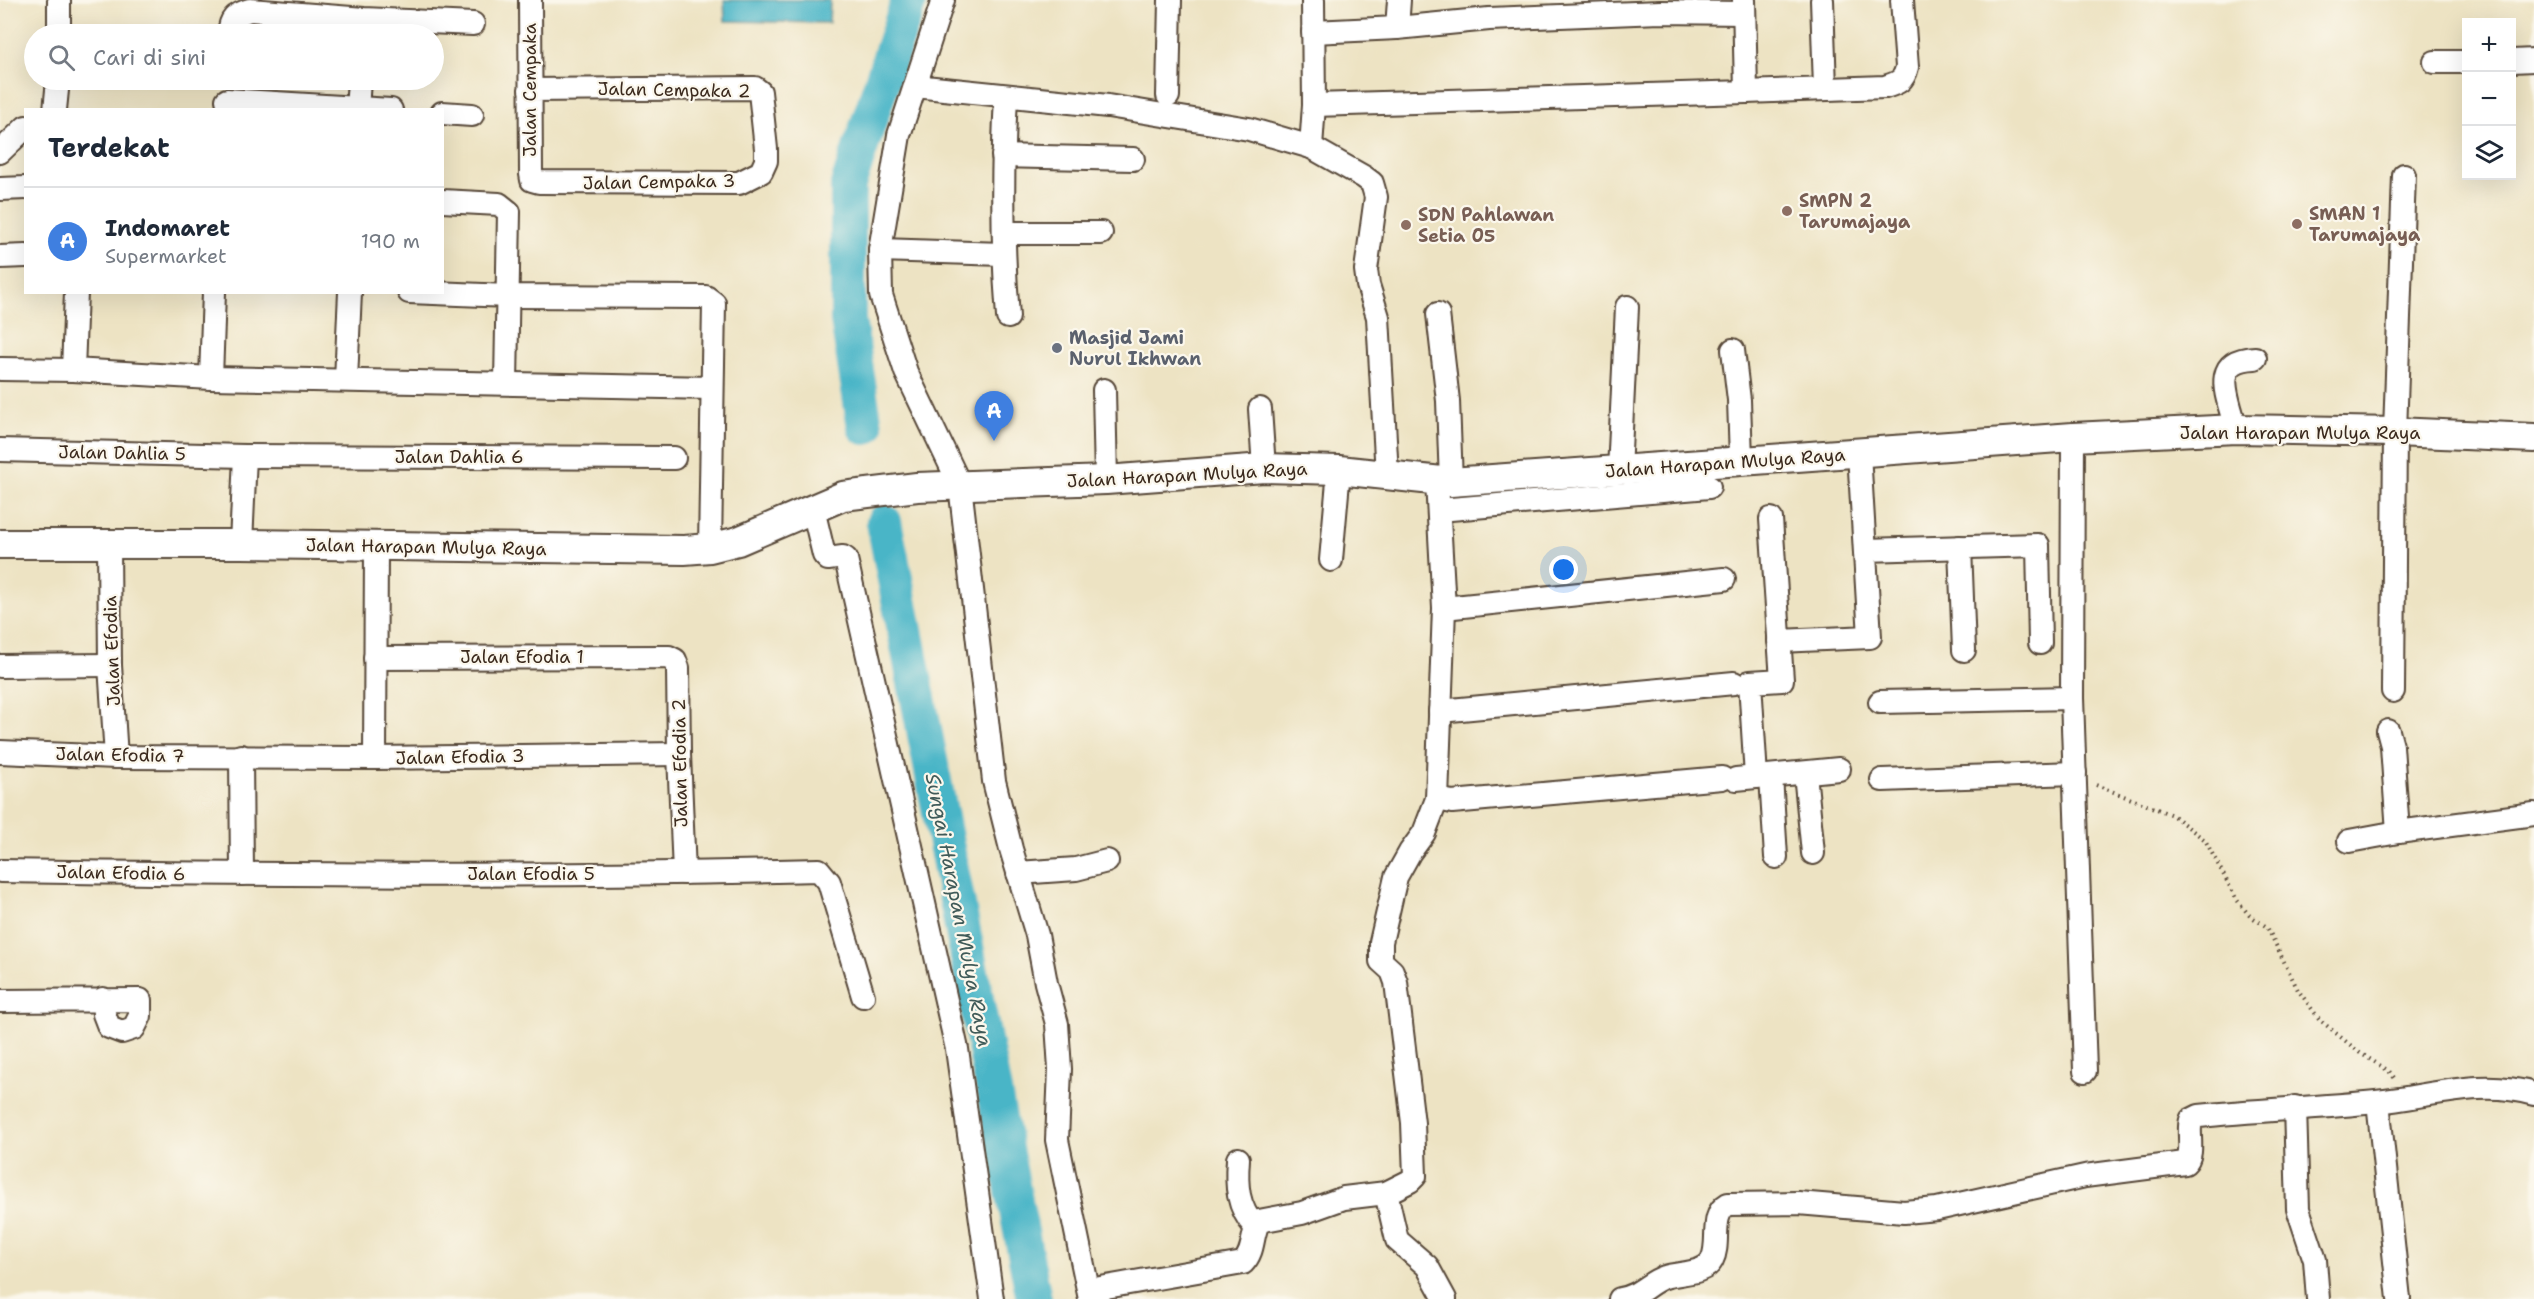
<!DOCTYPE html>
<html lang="id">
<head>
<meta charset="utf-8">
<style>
	body { margin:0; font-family:"Shantell Sans",sans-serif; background:#f6f6f7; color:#1f2937 }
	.controls { position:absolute; right:18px; top:18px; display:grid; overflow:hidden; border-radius:0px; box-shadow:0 6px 24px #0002 }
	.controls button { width:54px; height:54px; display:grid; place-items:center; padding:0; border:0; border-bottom:2px solid #e0e1e3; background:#fff; color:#1f2937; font:30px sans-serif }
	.you { position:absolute; left:1564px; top:570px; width:21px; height:21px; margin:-15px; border:4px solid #fff; border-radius:50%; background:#1a73e8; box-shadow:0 0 0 9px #1a73e833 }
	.badge { display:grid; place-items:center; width:39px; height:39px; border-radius:50%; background:#1f6fb2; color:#fff; font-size:20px; font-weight:700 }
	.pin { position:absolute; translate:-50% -50px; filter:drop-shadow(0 2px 3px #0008) }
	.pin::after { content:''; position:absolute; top:32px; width:21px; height:18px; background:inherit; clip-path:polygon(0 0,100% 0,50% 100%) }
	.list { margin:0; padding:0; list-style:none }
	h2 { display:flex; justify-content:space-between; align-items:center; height:78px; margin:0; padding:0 24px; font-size:26px }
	h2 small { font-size:20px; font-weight:400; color:#747a83 }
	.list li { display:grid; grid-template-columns:39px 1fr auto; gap:18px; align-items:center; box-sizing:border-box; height:108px; padding:0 24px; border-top:2px solid #e0e1e3 }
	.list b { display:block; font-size:22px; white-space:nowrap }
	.list p { margin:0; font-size:20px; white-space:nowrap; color:#747a83 }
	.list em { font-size:20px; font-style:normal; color:#747a83 }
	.icon { flex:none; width:33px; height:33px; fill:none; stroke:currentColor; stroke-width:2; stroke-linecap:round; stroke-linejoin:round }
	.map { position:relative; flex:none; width:2534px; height:1299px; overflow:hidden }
	.search { position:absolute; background:#fff; box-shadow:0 6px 24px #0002; left:24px; top:24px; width:420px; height:66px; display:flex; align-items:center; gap:15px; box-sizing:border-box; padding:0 21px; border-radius:33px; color:#747a83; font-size:22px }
	.panel { position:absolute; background:#fff; box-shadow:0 6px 24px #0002; left:24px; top:108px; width:420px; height:186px; border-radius:0px }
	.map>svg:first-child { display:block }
</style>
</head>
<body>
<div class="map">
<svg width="2534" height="1299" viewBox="0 0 2534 1299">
	<rect width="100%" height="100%" fill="#fbf7ec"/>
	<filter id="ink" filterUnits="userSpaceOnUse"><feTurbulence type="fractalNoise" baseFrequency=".0167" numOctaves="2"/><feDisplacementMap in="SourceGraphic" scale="12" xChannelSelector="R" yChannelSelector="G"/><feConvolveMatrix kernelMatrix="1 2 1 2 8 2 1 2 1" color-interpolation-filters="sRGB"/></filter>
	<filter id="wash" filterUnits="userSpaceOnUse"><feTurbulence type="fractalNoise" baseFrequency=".008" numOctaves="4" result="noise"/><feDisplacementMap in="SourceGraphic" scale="24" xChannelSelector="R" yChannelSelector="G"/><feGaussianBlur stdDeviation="1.35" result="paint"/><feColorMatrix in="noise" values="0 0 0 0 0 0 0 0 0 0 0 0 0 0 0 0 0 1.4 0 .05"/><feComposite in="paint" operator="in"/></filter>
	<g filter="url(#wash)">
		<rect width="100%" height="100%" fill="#ede3c3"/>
		<polygon fill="#4ab5c7" stroke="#427072" stroke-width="1.5" points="724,0 830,0 829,23 725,21"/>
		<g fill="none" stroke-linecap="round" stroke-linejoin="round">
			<g stroke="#4ab5c7" stroke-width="36">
				<polyline points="865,427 848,320 848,185 909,0"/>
				<polyline points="884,522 1034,1299"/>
			</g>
		</g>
	</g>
	<g filter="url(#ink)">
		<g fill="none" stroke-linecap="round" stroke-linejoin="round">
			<g stroke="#564637" stroke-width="26">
				<g id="minor">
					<polyline points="943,0 899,135 880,250 881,295 906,372 960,485 994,781 1011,849 1037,935 1046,983 1057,1024 1060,1069 1057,1140 1090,1299"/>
					<polyline points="1822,0 1825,88"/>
					<polyline points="1397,28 1399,0"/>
					<polyline points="1313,32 1397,28 1489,19 1660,12 1744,13"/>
					<polyline points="59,34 59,0"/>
					<path d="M229,34C230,19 235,14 250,10L364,19L473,24"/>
					<polyline points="2512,61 2534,60"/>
					<polyline points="2435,62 2466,62"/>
					<polyline points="915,86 1108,106 1249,129 1311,147 1364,177 1372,183 1376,197 1366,270 1368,285 1378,317 1387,475"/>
					<polyline points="530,90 755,88 760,92 766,149 766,161 761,172 739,183 539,182 532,180 531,174 530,0"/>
					<path d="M1746,92L1885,87C1898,83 1904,81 1907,67L1902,0"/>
					<polyline points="1168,96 1170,0"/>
					<path d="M1006,97C1002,170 1002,244 1008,317"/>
					<polyline points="227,100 391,110"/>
					<polyline points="1314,105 1746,92 1744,0"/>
					<polyline points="55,110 58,80"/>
					<polyline points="357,110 359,80"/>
					<polyline points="442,113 472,115"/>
					<polyline points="1311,147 1314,105 1313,0"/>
					<polyline points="0,152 26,127"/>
					<polyline points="1003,156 1133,159"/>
					<polyline points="0,189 26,188"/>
					<polyline points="442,201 499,204 509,212 506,383"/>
					<polyline points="1004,233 1101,233"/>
					<polyline points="880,250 1003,254"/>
					<polyline points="0,257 26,256"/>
					<polyline points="409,292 508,296 706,297 714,303 710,548"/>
					<polyline points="1438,314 1448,401 1451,482"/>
					<polyline points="1733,350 1739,400 1741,460"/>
					<polyline points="0,369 73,370 211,378 712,388"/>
					<polyline points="73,370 76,292"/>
					<polyline points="211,378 214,292"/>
					<polyline points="346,380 350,292"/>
					<polyline points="1104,390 1106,480"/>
					<polyline points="1260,409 1264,468"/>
					<path d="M2236,429C2229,399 2208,360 2255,358"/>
					<polyline points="2073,437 2072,698 2085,1071"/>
					<polyline points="0,450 245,456 674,458"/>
					<polyline points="1619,471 1627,307"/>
					<polyline points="1437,482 1444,608 1437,799 1452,802 1722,778"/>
					<polyline points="813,509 824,555 828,559 843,557 846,559 957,1049 992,1299"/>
					<polyline points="1439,510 1709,487"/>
					<polyline points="109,544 110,665 116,757"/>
					<polyline points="241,544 245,456"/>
					<polyline points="1960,547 1964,650"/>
					<polyline points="1865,550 2038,545 2040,643"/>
					<polyline points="1331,560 1339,470"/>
					<polyline points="1444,608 1724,579"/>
					<polyline points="1779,641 1870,637 1859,453"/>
					<polyline points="375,658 669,657 675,660 678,668 679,754 684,873"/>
					<polyline points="0,666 110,665"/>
					<polyline points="2393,691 2395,432 2404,175"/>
					<polyline points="1880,702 2072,698"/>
					<polyline points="1440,711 1734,683"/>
					<polyline points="2388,731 2392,746 2398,832"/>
					<polyline points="0,752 116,757 375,758 679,754"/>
					<polyline points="241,756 242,874"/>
					<polyline points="375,758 376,547"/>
					<polyline points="1805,773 1813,853"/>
					<polyline points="1771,776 1776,857"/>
					<polyline points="1756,777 1750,682 1782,680 1771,519"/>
					<polyline points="1736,779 1839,769"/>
					<polyline points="1882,780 2075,773"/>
					<polyline points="2349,841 2398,832 2534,814"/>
					<path d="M0,871C273,875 546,877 819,870L829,882L863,996"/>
					<polyline points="1018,873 1076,869 1107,861"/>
					<polyline points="0,1001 140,1000 140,1016 134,1028 122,1032 109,1027 104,1014 103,999"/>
					<polyline points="2378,1102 2399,1299"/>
					<polyline points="2295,1107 2298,1209 2315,1260 2318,1299"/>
					<path d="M1238,1159C1236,1185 1237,1207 1255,1227"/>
					<polyline points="1386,1193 1410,1181 1415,1176 1413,1123 1396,982 1392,971 1381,961 1381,942 1396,877 1410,852 1424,833 1437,799"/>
					<path d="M1089,1290L1243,1263C1255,1251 1251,1235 1259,1221L1302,1213L1344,1198L1386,1193L1397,1240L1427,1266L1445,1299"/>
					<path d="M1620,1299C1643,1295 1648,1282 1665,1277C1679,1272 1704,1275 1712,1260C1721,1243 1709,1215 1728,1204L1798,1203L1904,1212L1937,1209L2085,1176L2185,1163C2195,1154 2187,1132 2191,1120L2199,1116C2258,1110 2317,1108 2376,1102C2431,1097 2479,1078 2534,1094"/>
				</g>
			</g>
			<g stroke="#564637" stroke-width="32">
				<polyline id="tertiary" points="0,544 241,544 684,550 710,548 738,541 843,496 917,487 1106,480 1264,468 1339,470 1451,482 2073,437 2236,429 2395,432 2534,438"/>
			</g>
			<polyline stroke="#564637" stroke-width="4" stroke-dasharray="1.5 4.5" stroke-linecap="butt" points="2096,785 2172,815 2205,840 2237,900 2249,915 2267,927 2298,990 2320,1020 2360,1053 2389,1071 2396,1080"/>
			<use href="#minor" stroke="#fff" stroke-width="22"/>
			<use href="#tertiary" stroke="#fff" stroke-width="28"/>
		</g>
	</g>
	<g fill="#8d6e63" stroke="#fbf7ec" stroke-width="2">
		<circle cx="1787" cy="211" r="6"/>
		<circle cx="2297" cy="224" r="6"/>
		<circle cx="1406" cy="225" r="6"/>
	</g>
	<circle fill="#6b7280" stroke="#fbf7ec" stroke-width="2" cx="1057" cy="348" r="6"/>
	<g text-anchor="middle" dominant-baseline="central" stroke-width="4.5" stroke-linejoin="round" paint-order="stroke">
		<g font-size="18" fill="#3b2a1e" stroke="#fbf7ec">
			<text transform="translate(530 90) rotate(-90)">Jalan Cempaka</text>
			<text transform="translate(674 90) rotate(1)">Jalan Cempaka 2</text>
			<text transform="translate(659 182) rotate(-1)">Jalan Cempaka 3</text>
			<text x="2300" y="433">Jalan Harapan Mulya Raya</text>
			<text transform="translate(122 453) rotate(1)">Jalan Dahlia 5</text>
			<text x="459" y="457">Jalan Dahlia 6</text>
			<text transform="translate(1725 463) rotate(-4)">Jalan Harapan Mulya Raya</text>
			<text transform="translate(1187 475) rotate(-3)">Jalan Harapan Mulya Raya</text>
			<text transform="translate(426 547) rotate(1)">Jalan Harapan Mulya Raya</text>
			<text transform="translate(112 651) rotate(-92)">Jalan Efodia</text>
			<text x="522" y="657">Jalan Efodia 1</text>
			<text transform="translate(120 755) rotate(1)">Jalan Efodia 7</text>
			<text transform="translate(460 757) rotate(-1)">Jalan Efodia 3</text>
			<text transform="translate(680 763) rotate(-91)">Jalan Efodia 2</text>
			<text transform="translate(121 873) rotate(1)">Jalan Efodia 6</text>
			<text x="531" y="874">Jalan Efodia 5</text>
		</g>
		<g font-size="18" font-weight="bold" fill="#785e54" stroke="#fbf7ec" text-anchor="start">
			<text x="1799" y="201">SMPN 2<tspan x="1799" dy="21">Tarumajaya</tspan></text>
			<text x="2309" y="214">SMAN 1<tspan x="2309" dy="21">Tarumajaya</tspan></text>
			<text x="1418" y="215">SDN Pahlawan<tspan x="1418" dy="21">Setia 05</tspan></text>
		</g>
		<g font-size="18" font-weight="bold" fill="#5b616d" stroke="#fbf7ec" text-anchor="start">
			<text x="1069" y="338">Masjid Jami<tspan x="1069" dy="21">Nurul Ikhwan</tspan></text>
		</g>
		<g font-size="20" font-style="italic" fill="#405b59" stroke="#fbf7ec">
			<text transform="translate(959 910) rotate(79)">Sungai Harapan Mulya Raya</text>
		</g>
	</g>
</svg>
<div class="controls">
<button>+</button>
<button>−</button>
<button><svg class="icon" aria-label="layers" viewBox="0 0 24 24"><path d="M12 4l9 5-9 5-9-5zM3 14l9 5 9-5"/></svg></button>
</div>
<div class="you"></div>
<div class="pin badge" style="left:994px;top:441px;background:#3f7fe0">A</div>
<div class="search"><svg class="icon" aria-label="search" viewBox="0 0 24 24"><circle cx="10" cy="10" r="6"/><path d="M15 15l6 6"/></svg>Cari di sini</div>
<section class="panel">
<h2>Terdekat<small></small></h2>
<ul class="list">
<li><span class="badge" style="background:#3f7fe0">A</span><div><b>Indomaret</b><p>Supermarket</p></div><em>190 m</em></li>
</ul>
</section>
</div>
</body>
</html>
